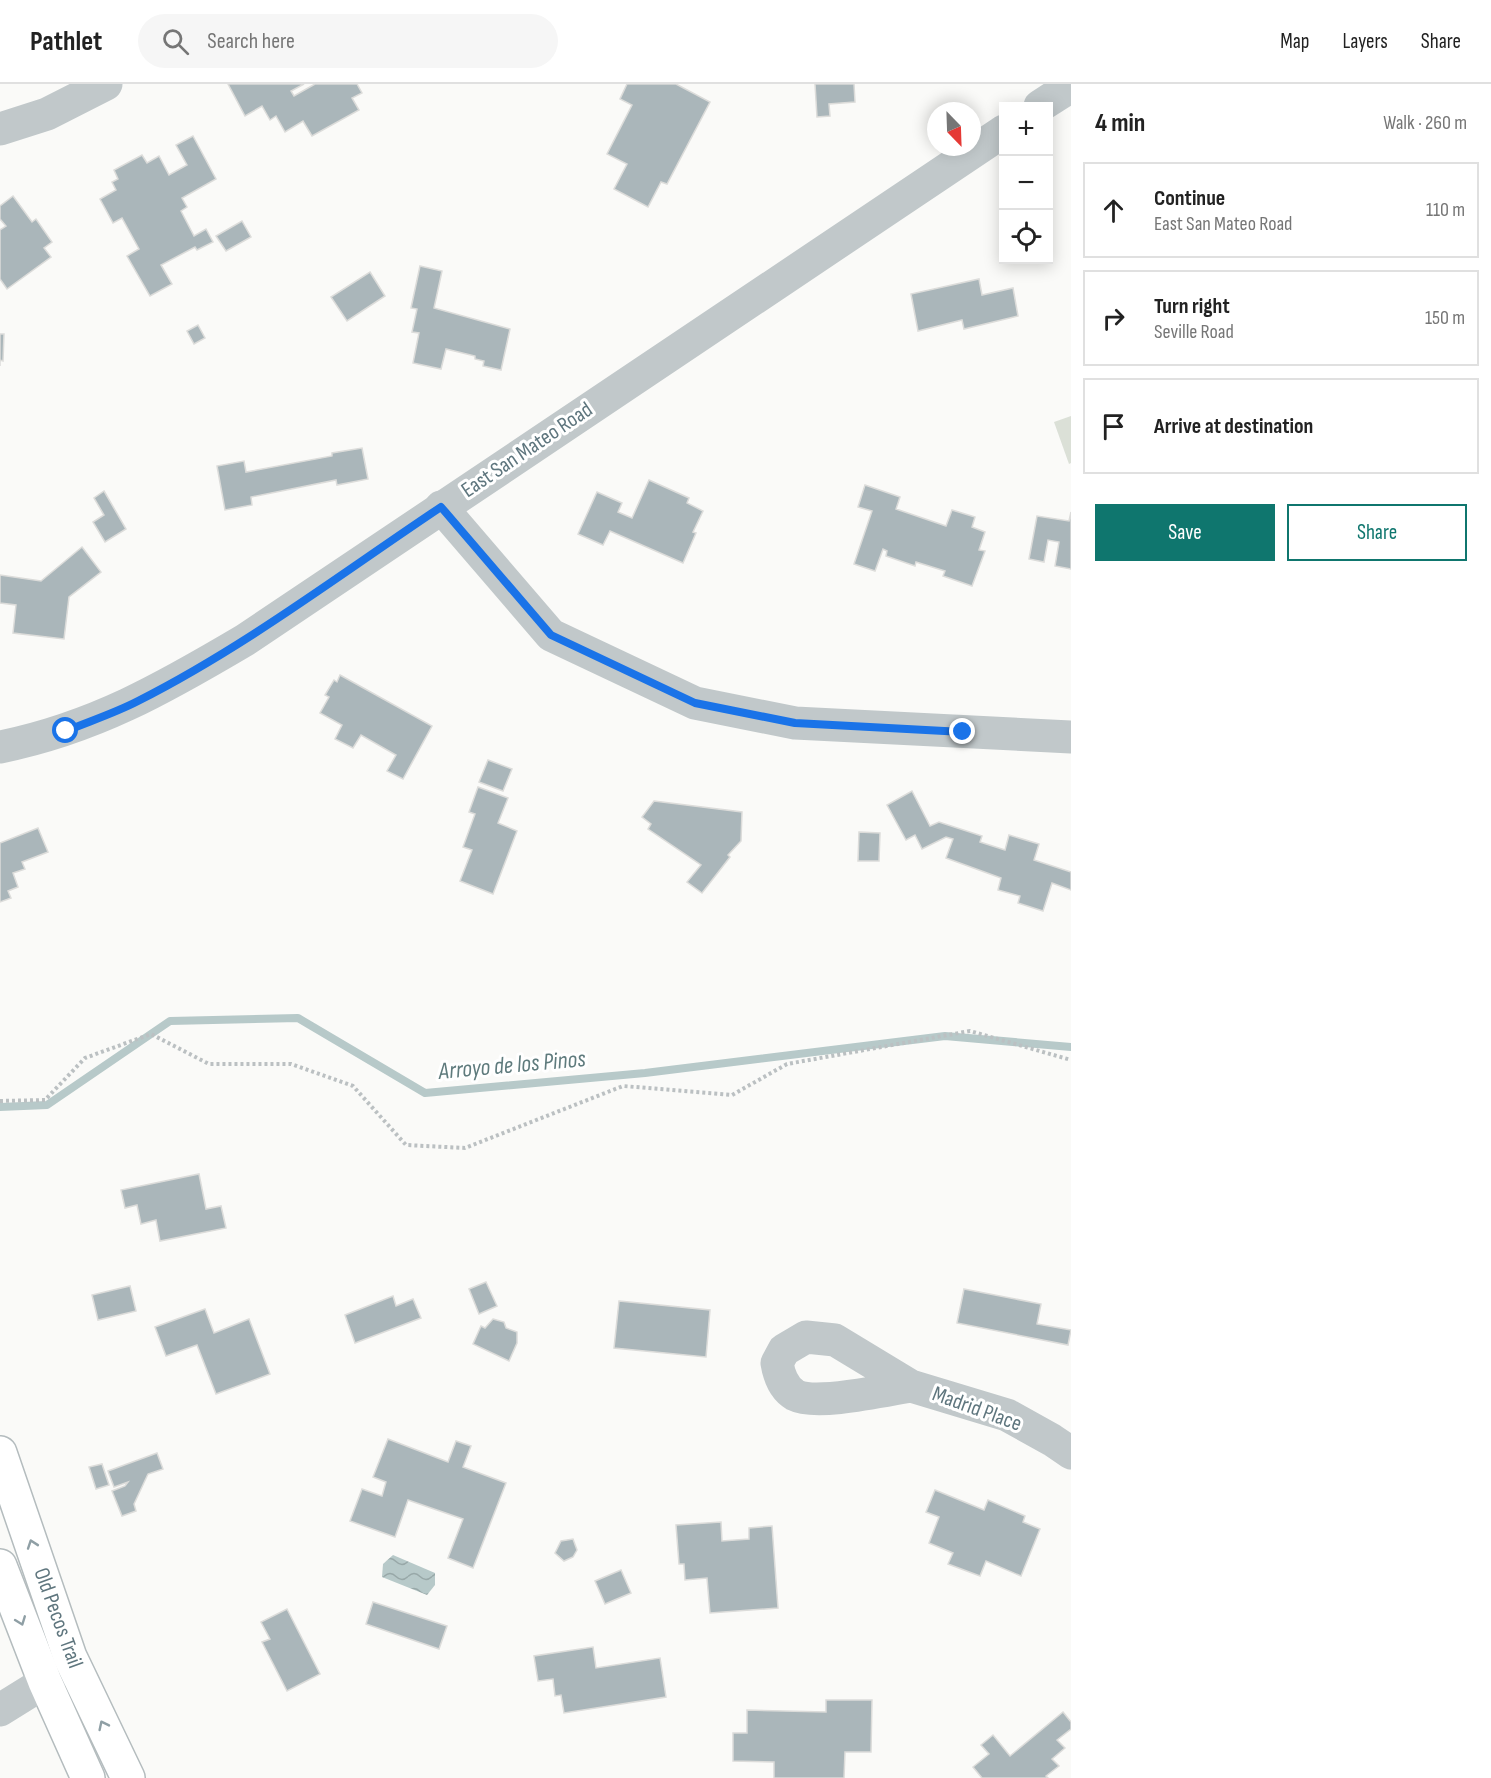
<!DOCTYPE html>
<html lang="en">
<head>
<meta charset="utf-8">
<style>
	body { margin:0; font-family:"Sofia Sans Condensed",sans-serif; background:#f6f6f6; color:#222 }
	.controls { position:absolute; right:18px; top:18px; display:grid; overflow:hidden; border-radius:0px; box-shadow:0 3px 15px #0003 }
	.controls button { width:54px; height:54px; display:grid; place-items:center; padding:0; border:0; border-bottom:2px solid #e0e0e0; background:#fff; color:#222; font:30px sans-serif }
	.compass { position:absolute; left:927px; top:18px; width:54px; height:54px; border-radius:50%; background:#fff; box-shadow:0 3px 15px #0003; rotate:157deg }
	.stop { position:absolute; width:18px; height:18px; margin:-14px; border:4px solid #1a73e8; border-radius:50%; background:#fff }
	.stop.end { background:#1a73e8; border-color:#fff; box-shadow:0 2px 6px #0008 }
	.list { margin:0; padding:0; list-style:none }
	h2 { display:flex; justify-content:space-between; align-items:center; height:78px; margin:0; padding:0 24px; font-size:26px }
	h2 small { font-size:20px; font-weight:400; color:#767676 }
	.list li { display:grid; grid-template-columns:39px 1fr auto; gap:18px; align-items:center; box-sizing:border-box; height:96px; margin:0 12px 12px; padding:0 12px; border:2px solid #e0e0e0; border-radius:0px }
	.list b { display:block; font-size:22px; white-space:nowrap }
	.list p { margin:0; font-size:20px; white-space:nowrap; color:#767676 }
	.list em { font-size:20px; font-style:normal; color:#767676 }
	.actions { display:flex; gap:12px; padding:18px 24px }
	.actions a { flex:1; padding:14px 0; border:2px solid #0f766e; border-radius:0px; text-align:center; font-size:21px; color:#0f766e }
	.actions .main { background:#0f766e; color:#fff }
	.icon { flex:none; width:33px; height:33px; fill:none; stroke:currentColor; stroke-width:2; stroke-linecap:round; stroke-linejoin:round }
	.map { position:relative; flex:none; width:1071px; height:1694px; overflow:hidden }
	header { display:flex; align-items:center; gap:36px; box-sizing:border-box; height:84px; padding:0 30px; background:#fff; border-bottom:2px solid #e0e0e0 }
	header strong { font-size:28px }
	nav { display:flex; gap:33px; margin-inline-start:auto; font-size:21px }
	.search { width:420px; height:54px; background:#f6f6f6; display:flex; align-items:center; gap:15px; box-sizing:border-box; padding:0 21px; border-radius:33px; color:#767676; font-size:22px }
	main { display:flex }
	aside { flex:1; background:#fff }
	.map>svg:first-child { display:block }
</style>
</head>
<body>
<header>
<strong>Pathlet</strong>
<div class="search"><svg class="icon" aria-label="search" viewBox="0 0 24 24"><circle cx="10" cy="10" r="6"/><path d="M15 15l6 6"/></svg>Search here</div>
<nav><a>Map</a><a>Layers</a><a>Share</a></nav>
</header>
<main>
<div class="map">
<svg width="1071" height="1694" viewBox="0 0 1071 1694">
	<defs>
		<pattern id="water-waves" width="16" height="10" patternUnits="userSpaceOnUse" patternTransform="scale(1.5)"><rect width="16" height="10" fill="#b7c9c9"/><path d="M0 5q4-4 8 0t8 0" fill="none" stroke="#98a8a8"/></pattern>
	</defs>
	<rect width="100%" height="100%" fill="#fafaf8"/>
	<polygon fill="#dbe0d7" points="1071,332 1071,379 1069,380 1054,338"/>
	<polygon fill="url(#water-waves)" points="393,1471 435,1489 435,1501 427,1511 382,1493 383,1480"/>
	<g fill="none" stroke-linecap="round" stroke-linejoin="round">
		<polyline stroke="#b7c9c9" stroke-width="8" points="0,1023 47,1021 170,937 298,934 425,1009 645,989 945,952 1071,963"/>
	</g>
	<g fill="#aab6ba" stroke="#dcdcda" stroke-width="1.5">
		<polygon points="228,0 304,0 291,7 294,12 315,0 357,0 362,9 352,14 359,26 312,52 303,37 285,48 276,32 270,36 262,22 245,32"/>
		<polygon points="627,0 676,0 710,18 667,100 661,98 648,123 614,105 627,80 607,70 632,21 620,15"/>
		<polygon points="815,0 854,0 855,18 829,20 830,32 817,33"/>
		<polygon points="193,52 216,95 182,114 187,123 181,127 194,152 206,145 213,158 197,166 195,163 161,181 172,200 150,212 127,172 139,165 122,134 113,139 100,115 116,106 112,98 118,95 114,86 142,71 147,79 159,72 169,91 187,81 176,61"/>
		<polygon points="13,112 32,138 36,135 52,158 44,164 51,173 7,205 0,195 0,146 6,142 0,135 0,122"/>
		<polygon points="242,137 251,153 226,167 216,152"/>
		<polygon points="420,182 442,187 434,224 510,245 501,286 483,282 484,277 475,275 475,272 446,265 441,285 413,279 419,249 412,248 417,225 411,224"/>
		<polygon points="370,188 385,212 347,237 331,213"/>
		<polygon points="979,195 982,211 1013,204 1018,232 964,245 962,236 918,247 911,210"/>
		<polygon points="198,241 205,254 194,260 187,247"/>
		<polygon points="0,250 4,250 3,277 0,276 0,282"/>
		<polygon points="362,364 368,395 337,401 336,396 251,413 252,421 225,426 217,382 244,377 246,388 332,372 332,369"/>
		<polygon points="649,396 689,414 687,419 703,427 693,448 696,449 683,479 610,447 603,461 578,450 597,408 622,419 618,428 632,434"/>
		<polygon points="865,401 900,413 896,425 946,442 952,426 975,433 972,443 985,448 979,466 985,467 972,502 943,492 945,487 916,478 915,482 886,472 887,467 883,465 875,487 854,480 872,427 858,423"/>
		<polygon points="104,407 126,445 105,458 93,438 104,431 94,414"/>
		<polygon points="1071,428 1071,485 1055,482 1059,458 1048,456 1044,478 1029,475 1037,432 1069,437"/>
		<polygon points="82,463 101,488 69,513 64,555 13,549 16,521 0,519 0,491 41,497"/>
		<polygon points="340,591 432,642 403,695 387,687 396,671 361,651 353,664 335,655 342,641 320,629 329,613 325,611 334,596 337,598"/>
		<polygon points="488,676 512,685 503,707 479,698"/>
		<polygon points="478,703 508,714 498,739 517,747 493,810 460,797 472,766 463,763 475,730 469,728"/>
		<polygon points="912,707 930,742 939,738 982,752 980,758 1005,766 1009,751 1039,760 1034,776 1071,788 1071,806 1052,799 1043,827 1018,819 1020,812 998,806 1001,794 946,774 953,755 946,753 922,765 915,751 906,756 887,721"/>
		<polygon points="654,717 742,728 741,757 728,771 730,773 702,809 687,798 701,781 648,745 651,740 642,733"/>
		<polygon points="38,744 48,768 22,778 25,785 13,789 18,803 8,807 11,814 0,818 0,759"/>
		<polygon points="859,748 880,749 879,777 858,777"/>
		<polygon points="199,1090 206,1125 221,1122 226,1144 160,1157 156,1136 141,1140 137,1121 125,1124 121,1106"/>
		<polygon points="486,1198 497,1222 479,1230 469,1205"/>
		<polygon points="130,1202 136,1227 98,1236 92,1211"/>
		<polygon points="964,1205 1041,1220 1037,1240 1071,1246 1068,1261 957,1239"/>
		<polygon points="393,1212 396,1222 413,1215 421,1234 355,1259 345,1231"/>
		<polygon points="619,1217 710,1226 706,1273 614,1264"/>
		<polygon points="205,1225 214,1249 249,1235 270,1290 216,1310 197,1261 166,1272 155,1243"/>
		<polygon points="493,1235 504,1238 506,1244 517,1248 517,1259 509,1277 473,1260 481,1242 485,1244"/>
		<polygon points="388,1355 448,1378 456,1357 471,1362 463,1383 506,1399 473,1484 448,1474 463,1435 408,1416 395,1453 350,1437 362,1405 382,1412 386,1398 373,1393"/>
		<polygon points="157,1369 163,1385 148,1390 134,1420 136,1427 122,1432 112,1407 125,1402 128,1398 114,1403 108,1387"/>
		<polygon points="102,1380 109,1401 96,1405 89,1383"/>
		<polygon points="935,1406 984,1426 988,1416 1025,1432 1023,1438 1040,1445 1021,1492 986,1477 980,1492 948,1480 953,1469 929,1459 939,1433 926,1428"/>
		<polygon points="721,1438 722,1457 749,1455 749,1444 772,1442 778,1524 710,1529 707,1494 685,1496 684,1480 679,1480 676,1441"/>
		<polygon points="573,1455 577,1466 573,1473 564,1477 555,1469 561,1457"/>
		<polygon points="621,1486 631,1509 605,1520 595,1497"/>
		<polygon points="373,1518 447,1542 439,1565 366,1540"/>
		<polygon points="287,1525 320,1590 287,1607 262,1558 270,1555 261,1538"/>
		<polygon points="593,1563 596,1584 660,1574 666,1613 564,1629 561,1611 555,1612 553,1595 538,1597 534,1572"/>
		<polygon points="826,1616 872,1616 871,1668 845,1668 844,1694 774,1694 774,1678 733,1677 733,1649 747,1649 747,1626 826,1628"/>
		<polygon points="1063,1628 1071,1638 1071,1645 1057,1656 1065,1664 1052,1675 1059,1682 1046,1692 1048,1694 982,1694 973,1683 989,1670 981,1661 993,1651 1010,1672"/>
	</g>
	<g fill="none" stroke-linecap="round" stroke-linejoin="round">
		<g stroke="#b4bcbe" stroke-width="36">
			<g id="major">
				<polyline points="0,1369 70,1573 128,1694"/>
				<polyline points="0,1482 45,1598 88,1694"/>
			</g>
		</g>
		<polyline stroke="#bbc0c2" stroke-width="4" stroke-dasharray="3 3" stroke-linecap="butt" points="0,1017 45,1016 85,974 151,950 209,980 291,980 353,1002 406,1061 465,1064 623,1002 732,1011 787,980 970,947 1071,976"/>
		<g stroke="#c1c8ca" stroke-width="33">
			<polyline points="1040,22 1071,2"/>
			<polyline points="0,45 47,30 106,0"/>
			<polyline points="441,423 551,551 695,619 795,639 1071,653"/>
			<path d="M0,663C94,644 164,604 245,556L1004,47"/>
			<path d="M911,1302C886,1306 816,1322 795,1311C783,1304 779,1291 777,1279L784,1266L806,1253L835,1256L911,1302L1007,1331L1052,1356L1071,1369"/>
			<polyline points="0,1626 45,1598 64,1579"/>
		</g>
		<use href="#major" stroke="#fff" stroke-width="33"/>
	</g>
	<defs><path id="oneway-chevron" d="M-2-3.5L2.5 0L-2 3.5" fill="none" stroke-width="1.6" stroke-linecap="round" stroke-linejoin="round" transform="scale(1.5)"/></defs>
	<g stroke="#8f9fa5">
		<use href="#oneway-chevron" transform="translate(32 1460) rotate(-109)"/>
		<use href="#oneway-chevron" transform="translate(21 1537) rotate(69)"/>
		<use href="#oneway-chevron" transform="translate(103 1641) rotate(-116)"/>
	</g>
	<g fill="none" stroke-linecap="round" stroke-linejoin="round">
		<path stroke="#1a73e8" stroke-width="8" d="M66,647C90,637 115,629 138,617C245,563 342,489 441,423L551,551L695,619L795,639L963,648"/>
	</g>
	<g text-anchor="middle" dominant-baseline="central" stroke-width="6" stroke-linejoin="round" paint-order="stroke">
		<g font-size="22" fill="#5f767e" stroke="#fff">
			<text transform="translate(527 366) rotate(-34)">East San Mateo Road</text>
			<text transform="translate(977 1325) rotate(20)">Madrid Place</text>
			<text transform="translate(58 1534) rotate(70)">Old Pecos Trail</text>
		</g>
		<g font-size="24" font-style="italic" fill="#5f7b7d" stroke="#fff">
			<text transform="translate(512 981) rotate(-5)">Arroyo de los Pinos</text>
		</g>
	</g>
</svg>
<div class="controls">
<button>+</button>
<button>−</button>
<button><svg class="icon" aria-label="locate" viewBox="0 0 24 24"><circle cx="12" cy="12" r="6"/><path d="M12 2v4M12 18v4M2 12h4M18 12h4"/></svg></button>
</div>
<svg class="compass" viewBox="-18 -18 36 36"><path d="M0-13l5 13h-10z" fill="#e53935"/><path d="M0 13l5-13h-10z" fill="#767676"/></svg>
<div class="stop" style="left:66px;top:647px"></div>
<div class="stop end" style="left:963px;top:648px"></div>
</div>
<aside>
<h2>4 min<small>Walk · 260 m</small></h2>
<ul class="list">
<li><svg class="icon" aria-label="ahead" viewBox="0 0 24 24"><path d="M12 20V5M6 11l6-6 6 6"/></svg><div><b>Continue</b><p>East San Mateo Road</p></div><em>110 m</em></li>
<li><svg class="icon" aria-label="right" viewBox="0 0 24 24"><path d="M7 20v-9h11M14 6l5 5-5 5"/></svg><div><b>Turn right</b><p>Seville Road</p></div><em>150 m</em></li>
<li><svg class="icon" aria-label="arrive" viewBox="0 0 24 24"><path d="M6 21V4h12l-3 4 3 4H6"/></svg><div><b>Arrive at destination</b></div></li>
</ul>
<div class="actions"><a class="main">Save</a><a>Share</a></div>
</aside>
</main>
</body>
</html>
